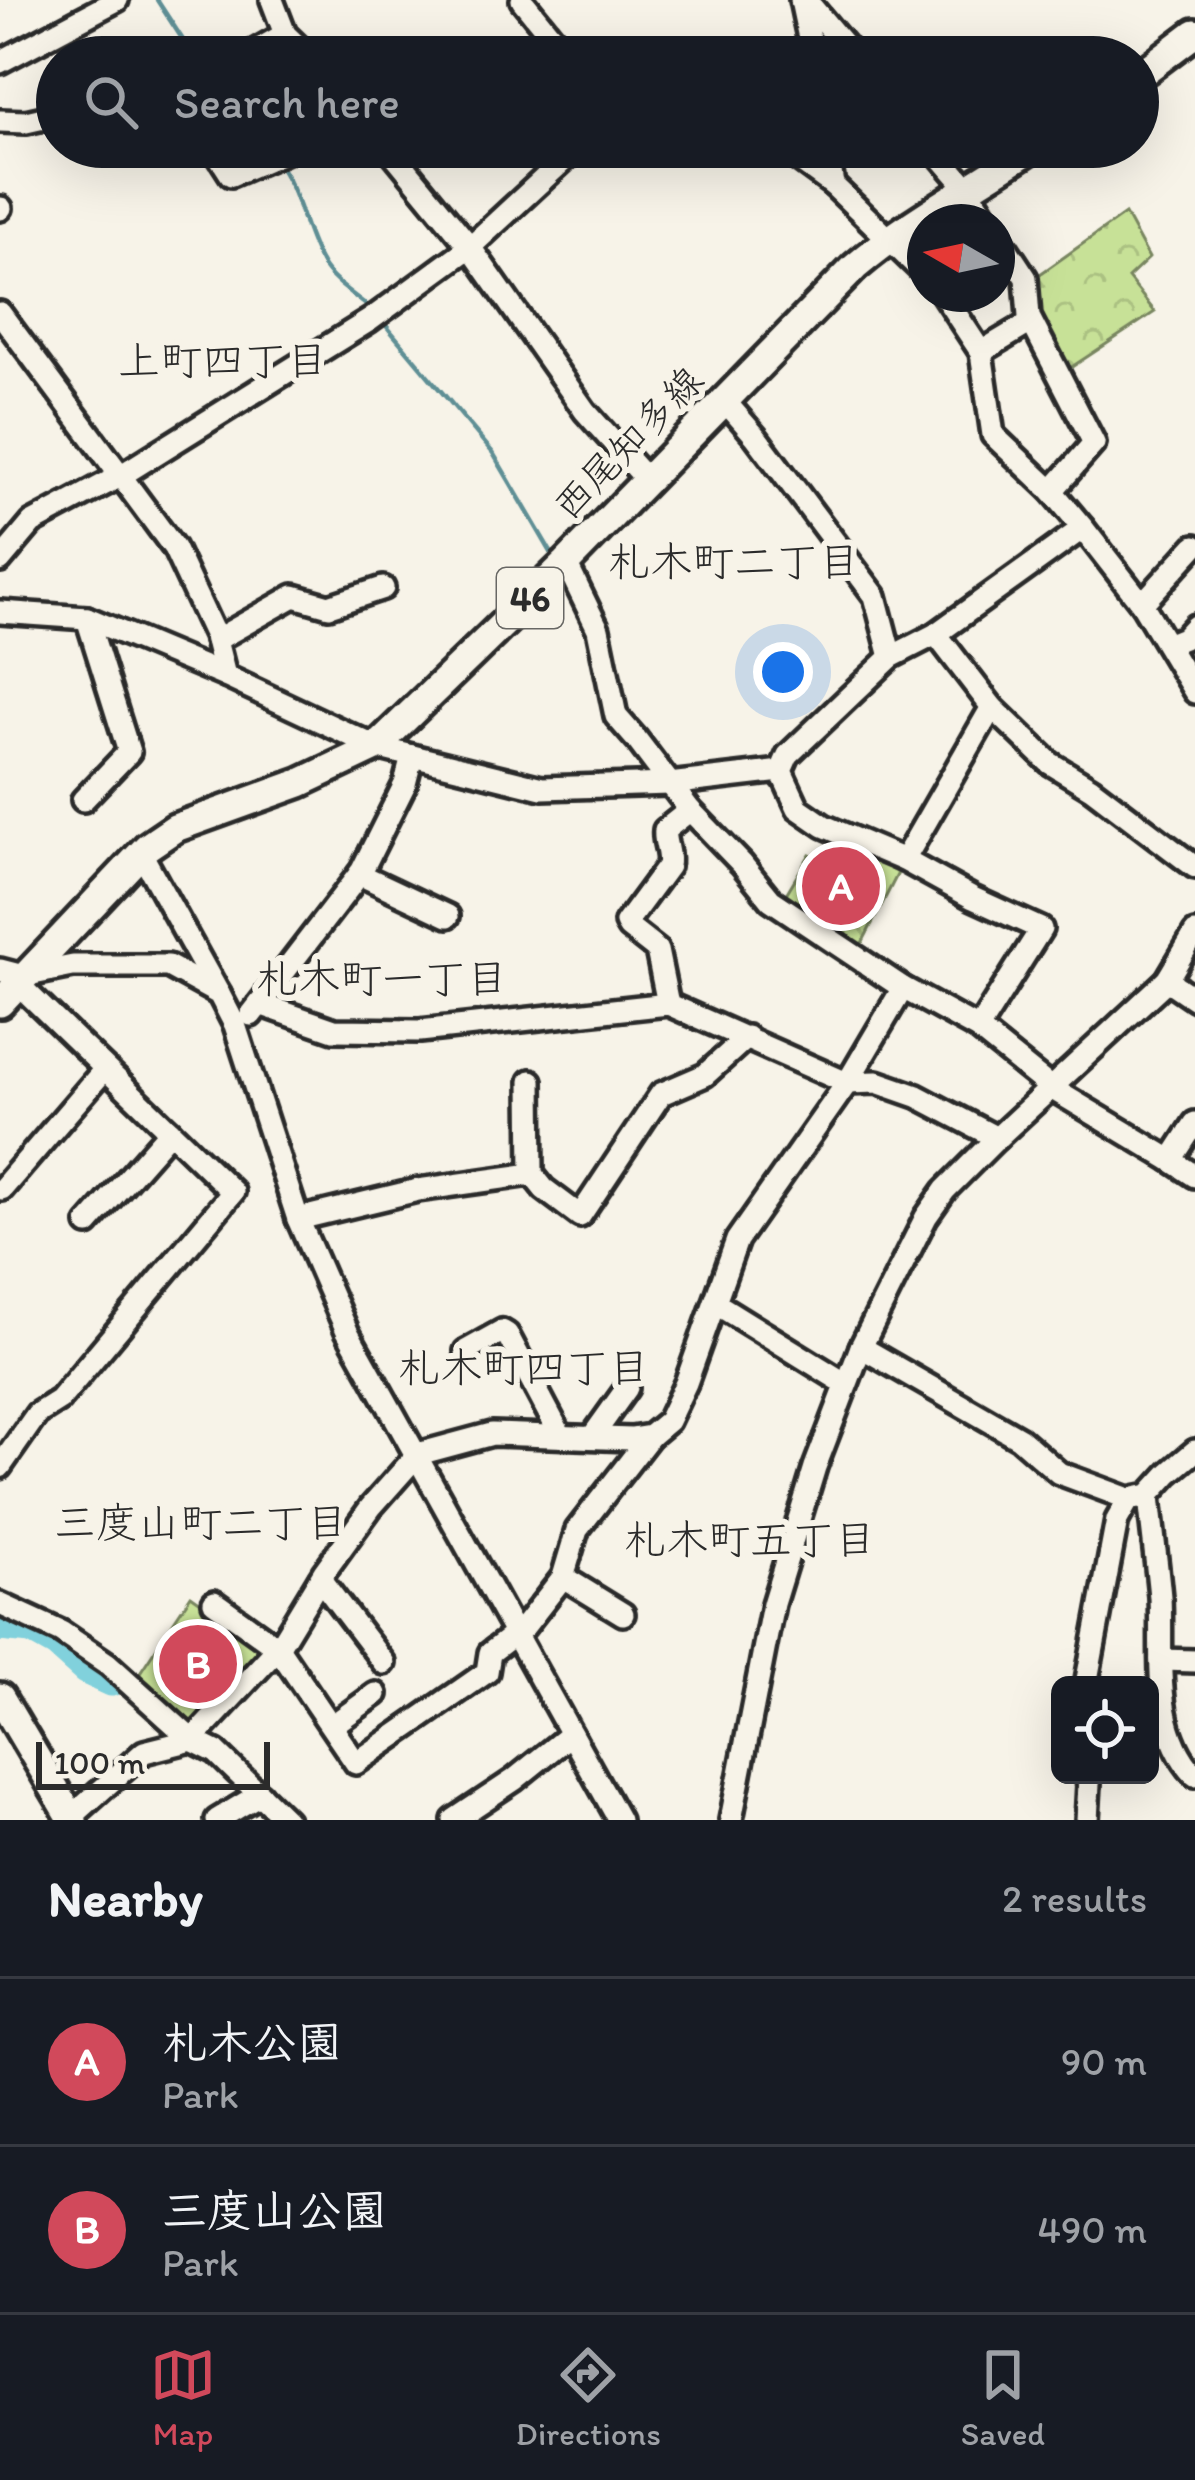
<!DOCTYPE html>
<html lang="en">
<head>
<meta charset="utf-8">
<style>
	body { margin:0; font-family:Itim,"Klee One",sans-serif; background:#20242c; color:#f1f3f6 }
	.controls { position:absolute; right:36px; bottom:36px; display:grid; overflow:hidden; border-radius:18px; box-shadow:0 12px 48px #0002 }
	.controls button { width:108px; height:108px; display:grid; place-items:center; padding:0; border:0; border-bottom:3px solid #363941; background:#171b24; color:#f1f3f6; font:60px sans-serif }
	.compass { position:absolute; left:907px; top:204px; width:108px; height:108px; border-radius:50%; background:#171b24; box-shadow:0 12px 48px #0002; rotate:279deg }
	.scale { position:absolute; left:36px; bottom:30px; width:234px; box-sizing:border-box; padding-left:12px; border:6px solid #2b2b2b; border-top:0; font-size:33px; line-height:42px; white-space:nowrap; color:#2b2b2b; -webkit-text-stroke:9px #f7f3e8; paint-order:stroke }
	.you { position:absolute; left:783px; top:672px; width:42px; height:42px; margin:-30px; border:9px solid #fff; border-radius:50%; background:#1a73e8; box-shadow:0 0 0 18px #1a73e833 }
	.badge { display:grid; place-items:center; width:78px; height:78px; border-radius:50%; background:#d1495b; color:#fff; font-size:39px; font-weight:700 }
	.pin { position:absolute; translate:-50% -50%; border:6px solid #fff; box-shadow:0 3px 12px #0006 }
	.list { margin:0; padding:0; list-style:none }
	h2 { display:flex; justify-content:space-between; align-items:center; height:156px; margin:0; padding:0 48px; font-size:51px }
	h2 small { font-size:39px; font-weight:400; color:#9ea1a6 }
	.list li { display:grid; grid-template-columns:78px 1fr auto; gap:36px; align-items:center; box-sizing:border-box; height:168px; padding:0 48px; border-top:3px solid #363941 }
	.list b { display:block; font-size:45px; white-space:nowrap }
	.list p { margin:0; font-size:39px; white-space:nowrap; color:#9ea1a6 }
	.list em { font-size:39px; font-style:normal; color:#9ea1a6 }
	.icon { flex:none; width:66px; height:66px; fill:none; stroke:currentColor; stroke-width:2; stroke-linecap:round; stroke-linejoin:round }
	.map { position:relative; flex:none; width:1195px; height:1820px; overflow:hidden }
	.search { position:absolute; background:#171b24; box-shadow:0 12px 48px #0002; left:36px; right:36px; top:36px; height:132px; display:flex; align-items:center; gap:30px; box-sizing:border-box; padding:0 42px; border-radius:66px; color:#9ea1a6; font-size:45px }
	.sheet { height:492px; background:#171b24 }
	nav { display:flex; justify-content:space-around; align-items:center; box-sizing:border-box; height:168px; border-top:3px solid #363941; background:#171b24; font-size:33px; color:#9ea1a6 }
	nav a { display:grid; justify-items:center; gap:6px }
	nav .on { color:#d1495b }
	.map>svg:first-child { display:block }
</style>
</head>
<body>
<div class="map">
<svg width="1195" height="1820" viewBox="0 0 1195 1820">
	<defs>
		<pattern id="forest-crowns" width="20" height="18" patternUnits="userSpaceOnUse" patternTransform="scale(3)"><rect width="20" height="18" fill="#c7e197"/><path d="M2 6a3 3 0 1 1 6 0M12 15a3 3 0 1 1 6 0" fill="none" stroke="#abc182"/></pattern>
	</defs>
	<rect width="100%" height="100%" fill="#f7f3e8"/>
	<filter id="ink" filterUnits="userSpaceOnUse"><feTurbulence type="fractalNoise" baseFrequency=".00833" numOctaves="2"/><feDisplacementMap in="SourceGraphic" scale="24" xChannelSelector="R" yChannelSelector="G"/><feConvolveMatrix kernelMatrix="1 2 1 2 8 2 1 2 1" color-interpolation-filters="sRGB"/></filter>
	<g filter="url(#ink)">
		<g fill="url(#forest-crowns)" stroke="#798661" stroke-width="3">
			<polygon points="1125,214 1149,258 1128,278 1155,312 1064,372 1034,315 1033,279"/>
			<polygon points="854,847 898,873 860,947 783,899 810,854 843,870"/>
			<polygon points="191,1595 267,1649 190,1727 135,1680"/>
		</g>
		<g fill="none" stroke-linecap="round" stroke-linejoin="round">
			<g stroke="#5f8f95" stroke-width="4.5">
				<polyline points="157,0 194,57"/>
				<path d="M276,161C299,190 303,232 322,264C332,282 356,296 371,309"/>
				<polyline points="383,322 493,453 555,559"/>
				<polyline points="582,619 591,642"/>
			</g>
			<polyline stroke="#81d1dc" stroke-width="27" points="0,1628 31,1631 56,1645 85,1671 111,1683"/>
			<g stroke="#2b2b2b" stroke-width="30">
				<g id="minor">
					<polyline points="272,0 285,34 309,57"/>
					<polyline points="522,0 568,57"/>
					<polyline points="801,0 813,57"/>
					<polyline points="806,0 854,57"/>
					<polyline points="245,57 285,34"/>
					<polyline points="0,62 117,0"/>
					<polyline points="0,121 26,122 57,115"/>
					<polyline points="213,147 231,175 296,147"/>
					<polyline points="388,147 470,247 585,411 647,480"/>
					<polyline points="781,147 833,185 925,274"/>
					<polyline points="827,147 833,185"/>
					<polyline points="932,147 969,190 989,222"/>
					<polyline points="0,209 1,208"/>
					<polyline points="997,234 1026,278 1029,317 1094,443 1052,491"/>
					<polyline points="943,294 981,352 993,435 1052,491 1083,528 1142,604 1195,692"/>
					<polyline points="0,313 174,548 215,636 225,676"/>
					<polyline points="981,352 1031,322"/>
					<polyline points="724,400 756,437 875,596 891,657"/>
					<polyline points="0,561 32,523 120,476 370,320 470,247 578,147 587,147"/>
					<polyline points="566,563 598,629 616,716 637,740 690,810 742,864 771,900 903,988 978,1029 1051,1088 1171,1160"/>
					<polyline points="1142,604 1195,546"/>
					<polyline points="0,612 87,618 225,676 376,747 542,788 669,784 781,771"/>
					<polyline points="936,634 992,707 1050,763 1091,788 1195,867"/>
					<polyline points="216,640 294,596 329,606 383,588"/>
					<polyline points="1169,644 1184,638 1195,626"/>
					<polyline points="83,800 129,752 87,618"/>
					<polyline points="141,853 219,994"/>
					<polyline points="904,860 992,707"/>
					<polyline points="359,874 448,916"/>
					<polyline points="0,970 23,976 73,966 168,966 219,994 235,1025 298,1219 347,1331 619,1820"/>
					<polyline points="1167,980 1195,999"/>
					<polyline points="260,1004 334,1030 420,1031 668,1004 847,1083 877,1082 917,1096 997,1138"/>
					<path d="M668,1004L657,950L629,928L626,923L668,866C671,853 663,842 665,830L690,810"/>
					<polyline points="251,1015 361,872 405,784 412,756"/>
					<polyline points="978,1029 1041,929 973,898 904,860 824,826 798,808 781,771 788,755 891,657 936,634 1083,528"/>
					<polyline points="531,1081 532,1174"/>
					<polyline points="1195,1123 1171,1160 1195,1176"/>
					<polyline points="2,1189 105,1069"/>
					<polyline points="298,1219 418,1190 532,1174 544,1189 580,1216 661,1094 705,1075 747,1037"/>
					<polyline points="88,1224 170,1131"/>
					<polyline points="715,1303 846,1384"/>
					<polyline points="861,1347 1019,1438 1059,1473 1129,1499 1149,1495 1169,1473 1195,1451"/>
					<polyline points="466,1351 502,1331 507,1334 561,1436"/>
					<polyline points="592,1437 627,1388"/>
					<polyline points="0,1467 37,1414 59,1400 233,1192 17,983"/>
					<path d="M1149,1495C1152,1529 1157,1563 1160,1597C1163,1657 1151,1728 1195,1775"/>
					<polyline points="563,1577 623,1614"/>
					<polyline points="320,1579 384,1663"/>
					<polyline points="214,1602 278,1648 356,1763 487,1672 490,1653 524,1627 563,1577 577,1530 650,1436"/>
					<polyline points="0,1604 61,1632 108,1664 192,1740 216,1752 286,1820"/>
					<polyline points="1161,1660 1195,1661"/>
					<polyline points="1086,1685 1117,1520 1129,1499"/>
					<polyline points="333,1725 376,1694"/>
					<polyline points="1086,1775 1089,1784 1087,1820"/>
					<polyline points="68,1820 144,1752 192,1740 278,1648 324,1572 371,1507 418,1454 492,1434 631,1439 650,1436 668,1421 686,1383 737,1240 847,1083 903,988"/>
					<polyline points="217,1820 260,1794"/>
					<polyline points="454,1820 514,1780 571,1734"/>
					<polyline points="731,1820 773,1604 815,1467 861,1347 926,1217 945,1190 997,1138 1167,980 1195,933"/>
				</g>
			</g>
			<g stroke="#2b2b2b" stroke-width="36">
				<g id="major">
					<polyline points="1138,76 1195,33"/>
					<path d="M0,1003L147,847L175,828L300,783L376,747L566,563L855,267C909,221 974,187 1033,147"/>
					<polyline points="0,1697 73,1820"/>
				</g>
			</g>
			<use href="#minor" stroke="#f7f3e8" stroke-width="21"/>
			<use href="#major" stroke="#f7f3e8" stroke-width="27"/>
		</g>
	</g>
	<g text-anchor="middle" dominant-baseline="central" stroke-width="12" stroke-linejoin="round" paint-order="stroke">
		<rect fill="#f7f3e8" stroke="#686764" stroke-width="3" x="497" y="568" width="66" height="60" rx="9"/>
		<g font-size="36" font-weight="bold" fill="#2b2b2b">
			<text x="530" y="598">46</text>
		</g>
		<g font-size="39" fill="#2b2b2b" stroke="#f7f3e8">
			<text transform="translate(628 443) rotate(-46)">西尾知多線</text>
		</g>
		<g font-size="42" fill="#2b2b2b" stroke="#f7f3e8">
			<text x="223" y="360">上町四丁目</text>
			<text x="734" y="561">札木町二丁目</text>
			<text x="382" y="978">札木町一丁目</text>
			<text x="524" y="1367">札木町四丁目</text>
			<text x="201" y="1522">三度山町二丁目</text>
			<text x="750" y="1539">札木町五丁目</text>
		</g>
	</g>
</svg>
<div class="controls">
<button><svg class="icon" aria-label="locate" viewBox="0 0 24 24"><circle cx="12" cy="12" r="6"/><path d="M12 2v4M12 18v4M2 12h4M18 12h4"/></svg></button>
</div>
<svg class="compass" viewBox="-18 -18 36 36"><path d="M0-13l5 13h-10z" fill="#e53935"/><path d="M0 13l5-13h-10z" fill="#9ea1a6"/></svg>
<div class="scale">100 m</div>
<div class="you"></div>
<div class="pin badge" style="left:841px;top:886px">A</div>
<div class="pin badge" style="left:198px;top:1664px">B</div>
<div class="search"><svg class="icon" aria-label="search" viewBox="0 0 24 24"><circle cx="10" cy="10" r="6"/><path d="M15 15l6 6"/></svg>Search here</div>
</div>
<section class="sheet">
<h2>Nearby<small>2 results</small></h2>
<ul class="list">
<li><span class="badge">A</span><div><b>札木公園</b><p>Park</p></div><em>90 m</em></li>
<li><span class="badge">B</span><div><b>三度山公園</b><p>Park</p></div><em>490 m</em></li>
</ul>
</section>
<nav>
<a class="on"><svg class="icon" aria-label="map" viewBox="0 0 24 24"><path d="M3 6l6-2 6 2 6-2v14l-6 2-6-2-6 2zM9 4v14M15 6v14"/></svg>Map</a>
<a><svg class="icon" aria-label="directions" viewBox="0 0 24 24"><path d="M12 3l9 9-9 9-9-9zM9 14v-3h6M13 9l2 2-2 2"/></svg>Directions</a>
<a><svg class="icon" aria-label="saved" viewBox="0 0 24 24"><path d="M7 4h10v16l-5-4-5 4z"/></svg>Saved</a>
</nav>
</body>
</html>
